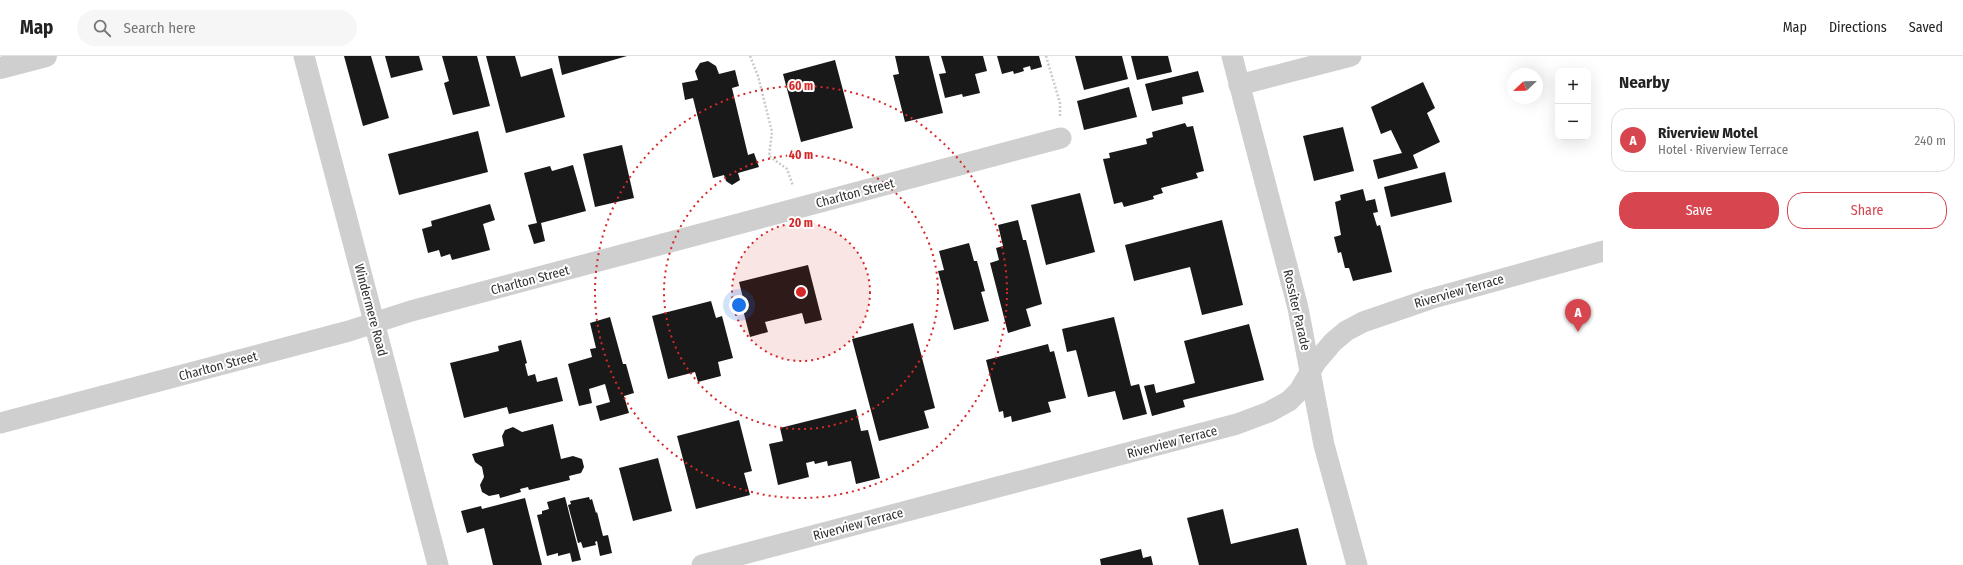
<!DOCTYPE html>
<html lang="en">
<head>
<meta charset="utf-8">
<style>
	body { margin:0; font-family:"Fira Sans Condensed",sans-serif; background:#f6f6f6; color:#222 }
	.controls { position:absolute; right:12px; top:12px; display:grid; overflow:hidden; border-radius:8px; box-shadow:0 4px 16px #0002 }
	.controls button { width:36px; height:36px; display:grid; place-items:center; padding:0; border:0; border-bottom:1px solid #e0e0e0; background:#fff; color:#222; font:20px sans-serif }
	.compass { position:absolute; left:1507px; top:12px; width:36px; height:36px; border-radius:50%; background:#fff; box-shadow:0 4px 16px #0002; rotate:247deg }
	.you { position:absolute; left:739px; top:249px; width:14px; height:14px; margin:-10px; border:3px solid #fff; border-radius:50%; background:#1a73e8; box-shadow:0 0 0 6px #1a73e833 }
	.badge { display:grid; place-items:center; width:26px; height:26px; border-radius:50%; background:#d7464e; color:#fff; font-size:13px; font-weight:700 }
	.pin { position:absolute; translate:-50% -33px; filter:drop-shadow(0 1px 2px #0008) }
	.pin::after { content:''; position:absolute; top:21px; width:14px; height:12px; background:inherit; clip-path:polygon(0 0,100% 0,50% 100%) }
	.list { margin:0; padding:0; list-style:none }
	h2 { display:flex; justify-content:space-between; align-items:center; height:52px; margin:0; padding:0 16px; font-size:17px }
	h2 small { font-size:13px; font-weight:400; color:#767676 }
	.list li { display:grid; grid-template-columns:26px 1fr auto; gap:12px; align-items:center; box-sizing:border-box; height:64px; margin:0 8px 8px; padding:0 8px; border:1px solid #e0e0e0; border-radius:16px }
	.list b { display:block; font-size:15px; white-space:nowrap }
	.list p { margin:0; font-size:13px; white-space:nowrap; color:#767676 }
	.list em { font-size:13px; font-style:normal; color:#767676 }
	.actions { display:flex; gap:8px; padding:12px 16px }
	.actions a { flex:1; padding:9px 0; border:1px solid #d7464e; border-radius:16px; text-align:center; font-size:14px; color:#d7464e }
	.actions .main { background:#d7464e; color:#fff }
	.icon { flex:none; width:22px; height:22px; fill:none; stroke:currentColor; stroke-width:2; stroke-linecap:round; stroke-linejoin:round }
	.map { position:relative; flex:none; width:1603px; height:509px; overflow:hidden }
	header { display:flex; align-items:center; gap:24px; box-sizing:border-box; height:56px; padding:0 20px; background:#fff; border-bottom:1px solid #e0e0e0 }
	header strong { font-size:19px }
	nav { display:flex; gap:22px; margin-inline-start:auto; font-size:14px }
	.search { width:280px; height:36px; background:#f6f6f6; display:flex; align-items:center; gap:10px; box-sizing:border-box; padding:0 14px; border-radius:22px; color:#767676; font-size:15px }
	main { display:flex }
	aside { flex:1; background:#fff }
	.map>svg:first-child { display:block }
</style>
</head>
<body>
<header>
<strong>Map</strong>
<div class="search"><svg class="icon" aria-label="search" viewBox="0 0 24 24"><circle cx="10" cy="10" r="6"/><path d="M15 15l6 6"/></svg>Search here</div>
<nav><a>Map</a><a>Directions</a><a>Saved</a></nav>
</header>
<main>
<div class="map">
<svg width="1603" height="509" viewBox="0 0 1603 509">
	<rect width="100%" height="100%" fill="#fff"/>
	<g fill="#191919">
		<polygon points="344,0 371,0 389,62 363,70"/>
		<polygon points="385,0 419,0 423,14 391,22"/>
		<polygon points="442,0 477,0 490,50 453,59 444,27 449,25"/>
		<polygon points="486,0 515,0 521,21 552,12 565,61 506,77"/>
		<polygon points="558,0 627,0 562,19"/>
		<polygon points="895,0 929,0 943,57 905,66 893,19 899,18"/>
		<polygon points="941,0 983,0 987,15 975,18 980,37 963,41 962,38 945,42 939,18 946,17"/>
		<polygon points="997,0 1039,0 1042,11 1031,14 1030,10 1023,12 1024,15 1014,18 1013,15 1002,18"/>
		<polygon points="1075,0 1122,0 1128,23 1084,34"/>
		<polygon points="1131,0 1168,0 1172,16 1137,24"/>
		<polygon points="835,4 853,72 801,86 783,18"/>
		<polygon points="708,5 716,10 719,18 735,14 739,30 732,32 748,99 754,97 759,111 738,117 740,124 732,129 726,125 724,119 713,122 693,42 685,44 682,27 698,24 695,15 700,7"/>
		<polygon points="1198,15 1204,36 1182,41 1183,48 1152,55 1145,28"/>
		<polygon points="1423,26 1435,52 1427,57 1440,86 1413,99 1418,112 1378,123 1373,104 1402,97 1391,74 1381,78 1371,51"/>
		<polygon points="1129,31 1137,61 1084,74 1077,45"/>
		<polygon points="1185,67 1187,71 1193,70 1204,115 1196,117 1198,122 1161,132 1163,137 1153,140 1154,143 1124,151 1122,146 1114,148 1103,103 1110,102 1109,97 1147,88 1146,83 1153,81 1152,76"/>
		<polygon points="1343,71 1354,115 1314,125 1303,80"/>
		<polygon points="478,75 488,116 399,139 388,98"/>
		<polygon points="622,89 634,142 595,151 583,98"/>
		<polygon points="573,109 586,155 541,167 545,185 534,188 528,169 537,167 524,117 550,110 552,115"/>
		<polygon points="1445,116 1452,146 1391,161 1384,131"/>
		<polygon points="1363,133 1366,145 1375,143 1378,156 1373,157 1377,170 1380,169 1392,216 1353,225 1349,212 1345,212 1341,196 1338,197 1334,181 1341,179 1335,146 1341,144 1340,139"/>
		<polygon points="1080,137 1095,196 1046,209 1031,149"/>
		<polygon points="490,148 495,164 483,168 490,194 452,204 450,198 441,201 439,194 428,197 422,173 432,170 431,165"/>
		<polygon points="1018,164 1023,184 1026,184 1042,248 1026,253 1031,270 1008,277 990,207 999,204 996,192 1003,190 998,169"/>
		<polygon points="1222,164 1243,249 1202,259 1190,211 1134,225 1125,189"/>
		<polygon points="969,187 974,205 977,205 985,235 981,236 989,265 954,274 938,215 944,214 939,195"/>
		<polygon points="808,209 822,264 805,268 802,257 765,266 768,276 750,281 742,250 745,250 739,226"/>
		<polygon points="711,245 716,262 722,260 733,302 718,306 721,320 698,326 695,316 668,323 652,260"/>
		<polygon points="610,261 623,308 626,308 634,337 624,340 629,357 600,365 596,350 610,346 605,328 589,333 592,347 579,350 568,308 592,301 590,293 596,292 590,267"/>
		<polygon points="1114,261 1131,330 1139,328 1147,358 1123,364 1115,335 1088,341 1076,294 1067,296 1062,273"/>
		<polygon points="913,267 935,352 924,355 929,372 879,385 852,283"/>
		<polygon points="1249,268 1264,324 1183,344 1185,351 1152,360 1144,330 1154,328 1156,337 1195,327 1184,285"/>
		<polygon points="521,284 527,307 525,308 528,320 535,318 537,326 557,321 563,345 509,358 507,351 464,362 450,307 499,295 498,290"/>
		<polygon points="1048,288 1050,296 1054,295 1066,342 1048,346 1051,356 1012,366 1011,360 1004,362 1003,355 999,356 986,304"/>
		<polygon points="856,353 861,375 868,374 880,422 856,428 851,405 828,410 827,405 815,408 814,405 806,407 809,421 778,429 769,388 783,385 780,372"/>
		<polygon points="739,364 752,415 744,417 750,439 696,453 677,380"/>
		<polygon points="553,368 561,403 573,400 582,403 584,411 581,417 569,420 570,424 529,434 528,431 520,433 521,436 500,442 499,438 489,440 482,436 480,429 484,421 482,411 475,406 472,398 504,390 502,380 505,374 513,371 522,376"/>
		<polygon points="658,402 672,455 633,465 619,412"/>
		<polygon points="565,441 581,504 572,506 570,497 558,500 558,497 547,500 537,459 542,458 542,455 549,453 547,446"/>
		<polygon points="589,441 590,444 592,443 596,457 597,456 603,480 608,479 612,497 600,500 597,485 595,486 596,489 583,492 581,486 578,487 568,449 571,448 570,445"/>
		<polygon points="525,442 542,509 493,509 484,472 467,477 461,455 481,450 482,453"/>
		<polygon points="1223,453 1231,488 1298,472 1307,509 1199,509 1187,462"/>
		<polygon points="1141,493 1143,502 1151,500 1153,509 1101,509 1100,503"/>
	</g>
	<g fill="none" stroke-linecap="round" stroke-linejoin="round">
		<g stroke="#c9c9c9" stroke-width="2.5" stroke-dasharray="2 2" stroke-linecap="butt">
			<polyline points="750,0 758,20 772,76 769,100 787,113 793,130"/>
			<polyline points="1046,0 1060,47 1060,61"/>
		</g>
		<g stroke="#cfcfcf" stroke-width="21">
			<polyline points="304,0 438,509"/>
			<polyline points="1232,0 1298,252 1324,389 1357,509"/>
			<polyline points="1239,29 1351,0"/>
			<polyline points="0,367 349,275 411,255 1061,82"/>
			<polyline points="702,509 1237,368 1269,356 1289,345 1299,335 1316,306 1333,286 1346,275 1363,266 1430,243 1603,195"/>
		</g>
		<polyline stroke="#cfcfcf" stroke-width="22" points="0,12 46,0"/>
	</g>
	<circle cx="801" cy="236" r="69" fill="#d62828" fill-opacity=".12"/>
	<g fill="none" stroke="#d62828" stroke-width="2" stroke-dasharray="2 4">
		<circle cx="801" cy="236" r="69"/>
		<circle cx="801" cy="236" r="137"/>
		<circle cx="801" cy="236" r="206"/>
	</g>
	<g text-anchor="middle" dominant-baseline="central" stroke-width="4" stroke-linejoin="round" paint-order="stroke">
		<g font-size="13" fill="#323232" stroke="#fff">
			<text transform="translate(855 137) rotate(-15)">Charlton Street</text>
			<text transform="translate(530 224) rotate(-15)">Charlton Street</text>
			<text transform="translate(1459 235) rotate(-16)">Riverview Terrace</text>
			<text transform="translate(371 254) rotate(75)">Windermere Road</text>
			<text transform="translate(1297 254) rotate(77)">Rossiter Parade</text>
			<text transform="translate(218 310) rotate(-15)">Charlton Street</text>
			<text transform="translate(1172 386) rotate(-15)">Riverview Terrace</text>
			<text transform="translate(858 468) rotate(-15)">Riverview Terrace</text>
		</g>
	</g>
	<circle cx="801" cy="236" r="6" fill="#d62828" stroke="#fff" stroke-width="2"/>
	<g font-size="12" text-anchor="middle" font-weight="bold" fill="#d62828" stroke="#fff" stroke-width="4" stroke-linejoin="round" paint-order="stroke">
		<text x="801" y="34">60 m</text>
		<text x="801" y="103">40 m</text>
		<text x="801" y="171">20 m</text>
	</g>
</svg>
<div class="controls">
<button>+</button>
<button>−</button>
</div>
<svg class="compass" viewBox="-18 -18 36 36"><path d="M0-13l5 13h-10z" fill="#e53935"/><path d="M0 13l5-13h-10z" fill="#767676"/></svg>
<div class="you"></div>
<div class="pin badge" style="left:1578px;top:276px">A</div>
</div>
<aside>
<h2>Nearby<small></small></h2>
<ul class="list">
<li><span class="badge">A</span><div><b>Riverview Motel</b><p>Hotel · Riverview Terrace</p></div><em>240 m</em></li>
</ul>
<div class="actions"><a class="main">Save</a><a>Share</a></div>
</aside>
</main>
</body>
</html>
